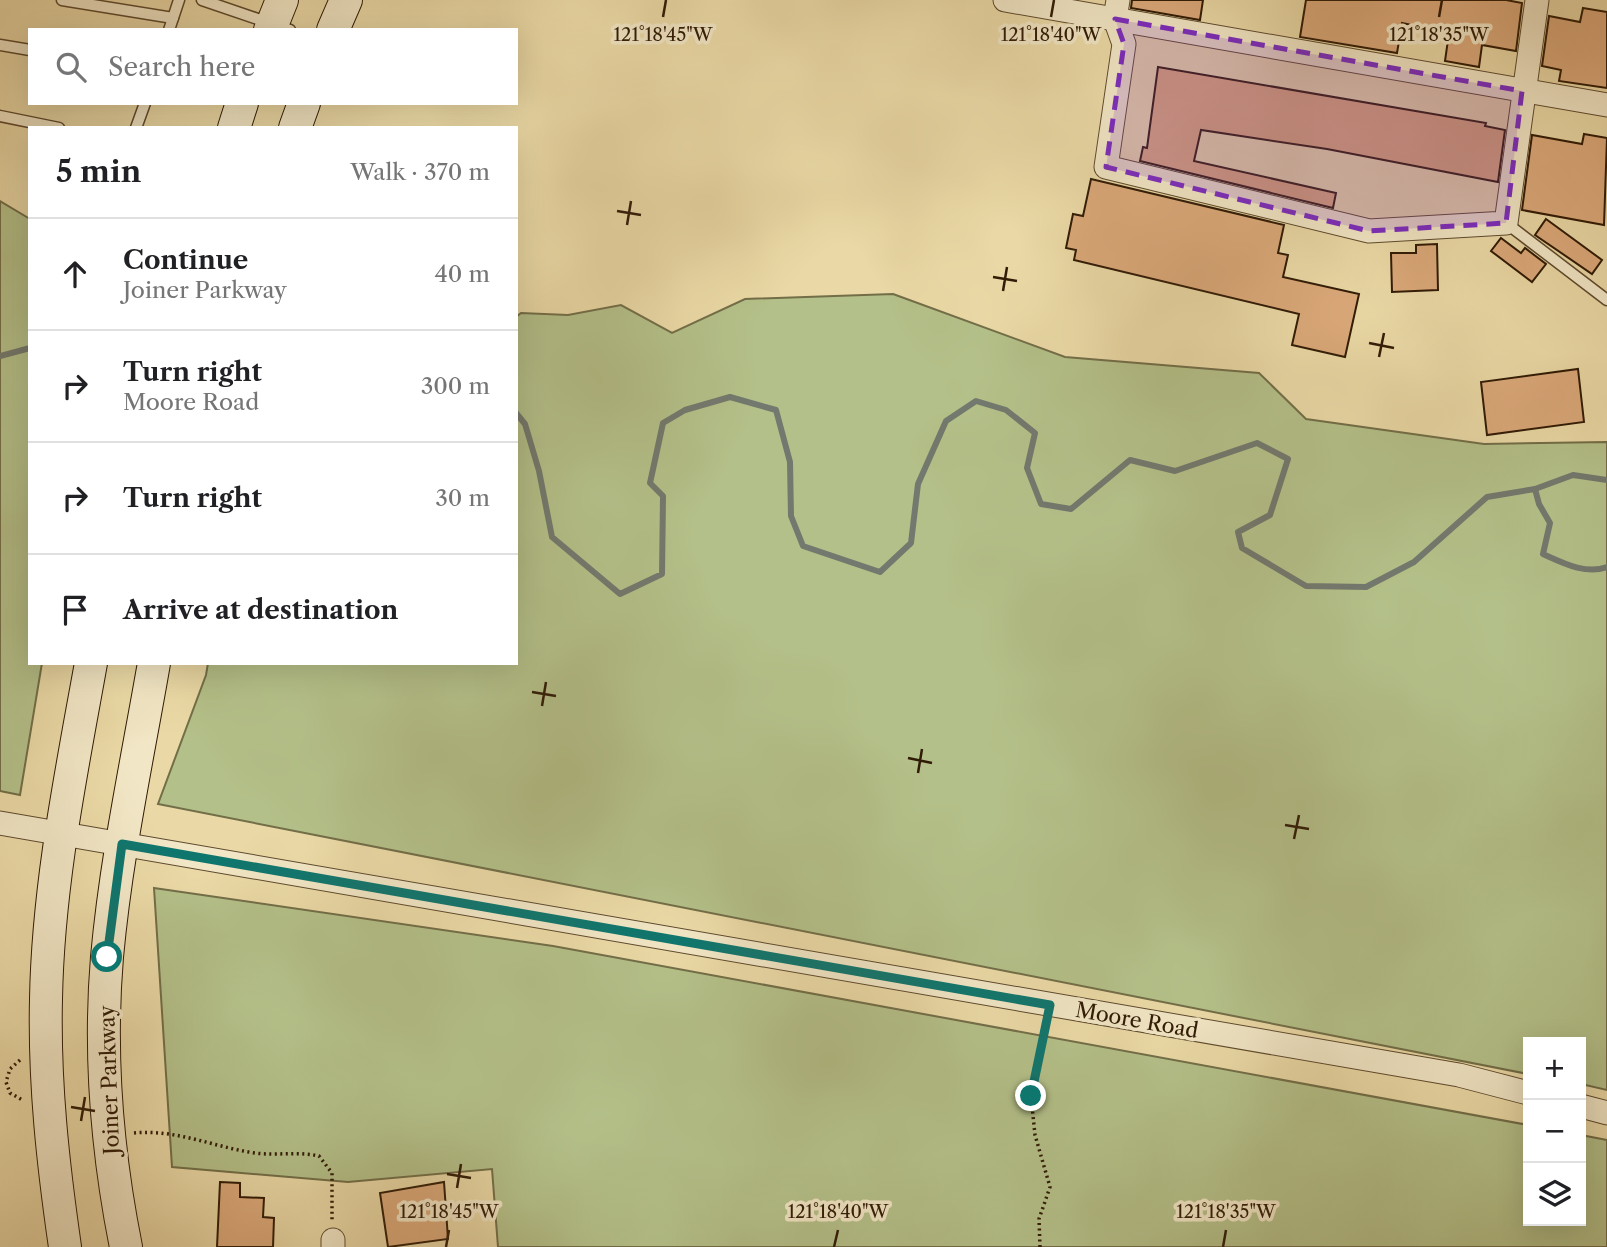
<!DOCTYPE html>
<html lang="en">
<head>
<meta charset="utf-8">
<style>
	body { margin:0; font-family:"Libre Caslon Text",serif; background:#f2f2f2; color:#202124 }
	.controls { position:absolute; right:21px; bottom:21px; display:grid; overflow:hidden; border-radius:0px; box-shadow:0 7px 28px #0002 }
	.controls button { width:63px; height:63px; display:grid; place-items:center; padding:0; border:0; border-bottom:2px solid #e0e0e0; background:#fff; color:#202124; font:35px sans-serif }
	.stop { position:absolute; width:21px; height:21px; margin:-16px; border:5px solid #0f766e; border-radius:50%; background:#fff }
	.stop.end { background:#0f766e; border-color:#fff; box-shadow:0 2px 7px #0008 }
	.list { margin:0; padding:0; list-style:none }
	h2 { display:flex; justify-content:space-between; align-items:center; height:91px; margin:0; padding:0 28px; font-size:30px }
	h2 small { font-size:23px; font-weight:400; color:#757577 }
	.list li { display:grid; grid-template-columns:46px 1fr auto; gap:21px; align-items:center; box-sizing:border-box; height:112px; padding:0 28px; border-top:2px solid #e0e0e0 }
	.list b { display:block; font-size:26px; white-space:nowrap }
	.list p { margin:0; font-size:23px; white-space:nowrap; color:#757577 }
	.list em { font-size:23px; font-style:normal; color:#757577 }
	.icon { flex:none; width:38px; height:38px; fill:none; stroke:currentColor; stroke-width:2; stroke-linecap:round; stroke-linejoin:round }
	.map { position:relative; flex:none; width:1607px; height:1247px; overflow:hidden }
	.search { position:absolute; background:#fff; box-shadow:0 7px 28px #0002; left:28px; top:28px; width:490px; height:77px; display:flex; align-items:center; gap:18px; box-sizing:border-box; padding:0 24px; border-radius:0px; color:#757577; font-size:26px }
	.panel { position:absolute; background:#fff; box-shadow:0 7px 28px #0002; left:28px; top:126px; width:490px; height:539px; border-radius:0px }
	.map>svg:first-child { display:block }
</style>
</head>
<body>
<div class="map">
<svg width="1607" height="1247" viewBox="0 0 1607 1247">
	<rect width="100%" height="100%" fill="#ead9a6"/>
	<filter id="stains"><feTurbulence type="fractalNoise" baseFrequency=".00286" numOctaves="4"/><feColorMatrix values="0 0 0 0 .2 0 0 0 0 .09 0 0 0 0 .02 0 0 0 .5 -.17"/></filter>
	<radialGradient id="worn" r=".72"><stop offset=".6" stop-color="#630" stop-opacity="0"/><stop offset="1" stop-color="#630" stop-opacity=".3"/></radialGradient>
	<g fill="#b4c089" stroke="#726e48" stroke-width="2">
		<polygon points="0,201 30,219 30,663 42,663 20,795 0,791"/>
		<polygon points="893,294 1065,357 1259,373 1306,419 1484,444 1607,442 1607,1090 1581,1084 1581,1042 1528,1042 1528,1074 158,804 206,675 208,663 516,663 516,317 521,313 568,315 621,305 672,333 745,299"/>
		<polygon points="154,888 553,946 1528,1125 1528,1221 1581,1221 1581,1135 1607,1140 1607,1247 498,1247 492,1169 348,1182 172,1167"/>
	</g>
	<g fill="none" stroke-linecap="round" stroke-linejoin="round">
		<g stroke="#73796e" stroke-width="6">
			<polyline points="0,356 30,348"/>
			<polyline points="516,413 525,424 539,471 552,537 620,594 662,574 663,496 650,483 663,423 685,410 730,397 776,410 790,462 791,516 803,546 880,572 911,543 918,484 946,421 976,401 1006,410 1035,433 1027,468 1041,504 1071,509 1130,460 1175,471 1257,443 1288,459 1270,515 1238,532 1242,548 1306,586 1366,587 1414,562 1487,497 1535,489 1573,475 1607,480"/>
			<path d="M1535,489L1539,504L1550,523L1543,554C1563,563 1586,575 1607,567"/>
		</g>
	</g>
	<g fill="#dba97a" stroke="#301b06" stroke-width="2">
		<polygon points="1132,0 1203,0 1200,20 1131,8"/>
		<polygon points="1306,0 1506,0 1522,3 1516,51 1482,45 1479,67 1445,61 1449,33 1402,23 1397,53 1300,37"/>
		<polygon points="1583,8 1607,12 1607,88 1559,81 1561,70 1542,66 1549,16 1580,22"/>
		<polygon points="1158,67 1486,123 1485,126 1505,130 1498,182 1327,149 1201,130 1194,161 1336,193 1333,208 1140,161 1143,147 1147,148"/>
		<polygon points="1584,134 1607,138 1604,225 1522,210 1532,135 1582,144"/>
		<polygon points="1091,179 1284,225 1278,253 1288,255 1283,277 1359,294 1345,357 1292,345 1299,314 1074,260 1076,250 1066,248 1073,214 1083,216"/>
		<polygon points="1546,219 1602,260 1592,274 1535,235"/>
		<polygon points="1501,238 1521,253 1525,248 1546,264 1532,282 1491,251"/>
		<polygon points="1437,244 1438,290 1392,292 1391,253 1416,253 1416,245"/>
		<polygon points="1578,369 1584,422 1487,435 1481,382"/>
		<polygon points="220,1182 240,1183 240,1197 264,1198 263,1217 274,1218 273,1247 217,1247"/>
		<polygon points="444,1182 448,1239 388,1247 380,1193"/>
	</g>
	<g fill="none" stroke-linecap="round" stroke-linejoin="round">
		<g stroke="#5e4a2e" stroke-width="13">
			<g id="service">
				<polyline points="62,0 173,18"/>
				<polyline points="202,0 290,30"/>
				<polyline points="169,30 179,0"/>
				<polyline points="0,45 30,50"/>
				<polyline points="0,116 59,128"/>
				<polyline points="136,128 145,103"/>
				<polyline points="1506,223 1607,300"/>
			</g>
		</g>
		<g stroke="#5e4a2e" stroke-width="25">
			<g id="minor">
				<polyline points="1005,0 1607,105"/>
				<polyline points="1118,0 1115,19 1124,44 1106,167 1369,231 1506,223 1537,0"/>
				<polyline points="0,823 1459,1075 1528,1093"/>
				<polyline points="1581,1106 1607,1113"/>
				<polyline points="333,1240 333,1247"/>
			</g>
		</g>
		<g stroke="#301b06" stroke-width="34">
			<g id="secondary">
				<polyline points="270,30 282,0"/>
				<polyline points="333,30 346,0"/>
				<polyline points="234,128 242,103"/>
				<polyline points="295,128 304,103"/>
				<path d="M65,1247C53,1164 44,1083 46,999C48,886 71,774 91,663"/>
				<path d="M126,1247C107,1152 99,1053 107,957C116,858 137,761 154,663"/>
			</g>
		</g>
		<g stroke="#301b06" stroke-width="3.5" stroke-dasharray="2 3.5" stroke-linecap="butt">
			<polyline points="20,1060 10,1069 6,1082 10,1093 24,1101"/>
			<path d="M134,1133C177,1129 213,1147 255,1153C277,1156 297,1151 319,1156L332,1173V1220"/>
			<polyline points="1040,1247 1039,1219 1050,1187 1035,1135 1031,1096 1046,1025"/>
		</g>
		<use href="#service" stroke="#f1e6c5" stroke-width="10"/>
		<use href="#minor" stroke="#f1e6c5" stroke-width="23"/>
		<use href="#secondary" stroke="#f1e6c5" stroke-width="32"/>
	</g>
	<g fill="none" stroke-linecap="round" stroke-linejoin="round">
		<polyline stroke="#0f766e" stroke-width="9" points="107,957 122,844 1050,1005 1031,1096"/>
	</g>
	<path fill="#7b2cbf" fill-opacity="0.2" stroke="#7b2cbf" stroke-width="5" stroke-dasharray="14 9" stroke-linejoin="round" d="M1115,19L1522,91L1506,223L1369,231L1106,167L1124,44Z"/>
	<path fill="none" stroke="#301b06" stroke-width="2.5" d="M663,17L666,0M1051,17L1054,0M1439,17L1442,0M617,211L641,215M627,225L631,201M993,277L1017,281M1003,291L1007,267M1369,343L1394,348M1379,357L1384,333M532,692L556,696M542,706L546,682M908,758L932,763M918,773L922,749M1285,825L1309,829M1294,839L1299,815M71,1107L95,1111M81,1121L85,1097M447,1174L471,1178M457,1188L461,1164M446,1247L449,1230M834,1247L838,1230M1223,1247L1226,1230"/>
	<g text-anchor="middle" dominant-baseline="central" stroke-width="7" stroke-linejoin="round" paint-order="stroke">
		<g font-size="21" fill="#301b06" stroke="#f1e6c5">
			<text transform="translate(1137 1020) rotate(10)">Moore Road</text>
			<text transform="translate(109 1080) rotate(-92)">Joiner Parkway</text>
		</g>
	</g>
	<g font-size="18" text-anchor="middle" fill="#301b06" stroke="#f1e6c5" stroke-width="7" stroke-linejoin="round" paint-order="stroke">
		<text x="663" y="41">121°18'45"W</text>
		<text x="1051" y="41">121°18'40"W</text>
		<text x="1439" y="41">121°18'35"W</text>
		<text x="449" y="1218">121°18'45"W</text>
		<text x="838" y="1218">121°18'40"W</text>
		<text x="1226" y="1218">121°18'35"W</text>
	</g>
	<rect width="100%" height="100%" filter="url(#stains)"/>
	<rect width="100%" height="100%" fill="url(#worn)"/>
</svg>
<div class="controls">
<button>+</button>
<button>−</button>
<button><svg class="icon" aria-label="layers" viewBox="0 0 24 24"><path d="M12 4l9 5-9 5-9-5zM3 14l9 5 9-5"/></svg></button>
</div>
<div class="stop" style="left:107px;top:957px"></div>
<div class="stop end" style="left:1031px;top:1096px"></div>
<div class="search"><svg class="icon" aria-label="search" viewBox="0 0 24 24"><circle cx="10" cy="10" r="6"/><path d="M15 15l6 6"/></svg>Search here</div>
<section class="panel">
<h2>5 min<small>Walk · 370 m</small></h2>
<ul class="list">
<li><svg class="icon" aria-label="ahead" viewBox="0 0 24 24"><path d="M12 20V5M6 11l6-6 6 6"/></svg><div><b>Continue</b><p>Joiner Parkway</p></div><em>40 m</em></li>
<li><svg class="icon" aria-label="right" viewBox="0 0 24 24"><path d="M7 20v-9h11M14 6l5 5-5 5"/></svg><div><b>Turn right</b><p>Moore Road</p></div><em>300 m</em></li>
<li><svg class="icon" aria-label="right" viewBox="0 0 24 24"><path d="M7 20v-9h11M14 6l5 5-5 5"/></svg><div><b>Turn right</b></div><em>30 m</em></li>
<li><svg class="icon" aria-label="arrive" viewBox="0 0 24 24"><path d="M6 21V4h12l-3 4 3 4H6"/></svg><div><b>Arrive at destination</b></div></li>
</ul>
</section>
</div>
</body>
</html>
